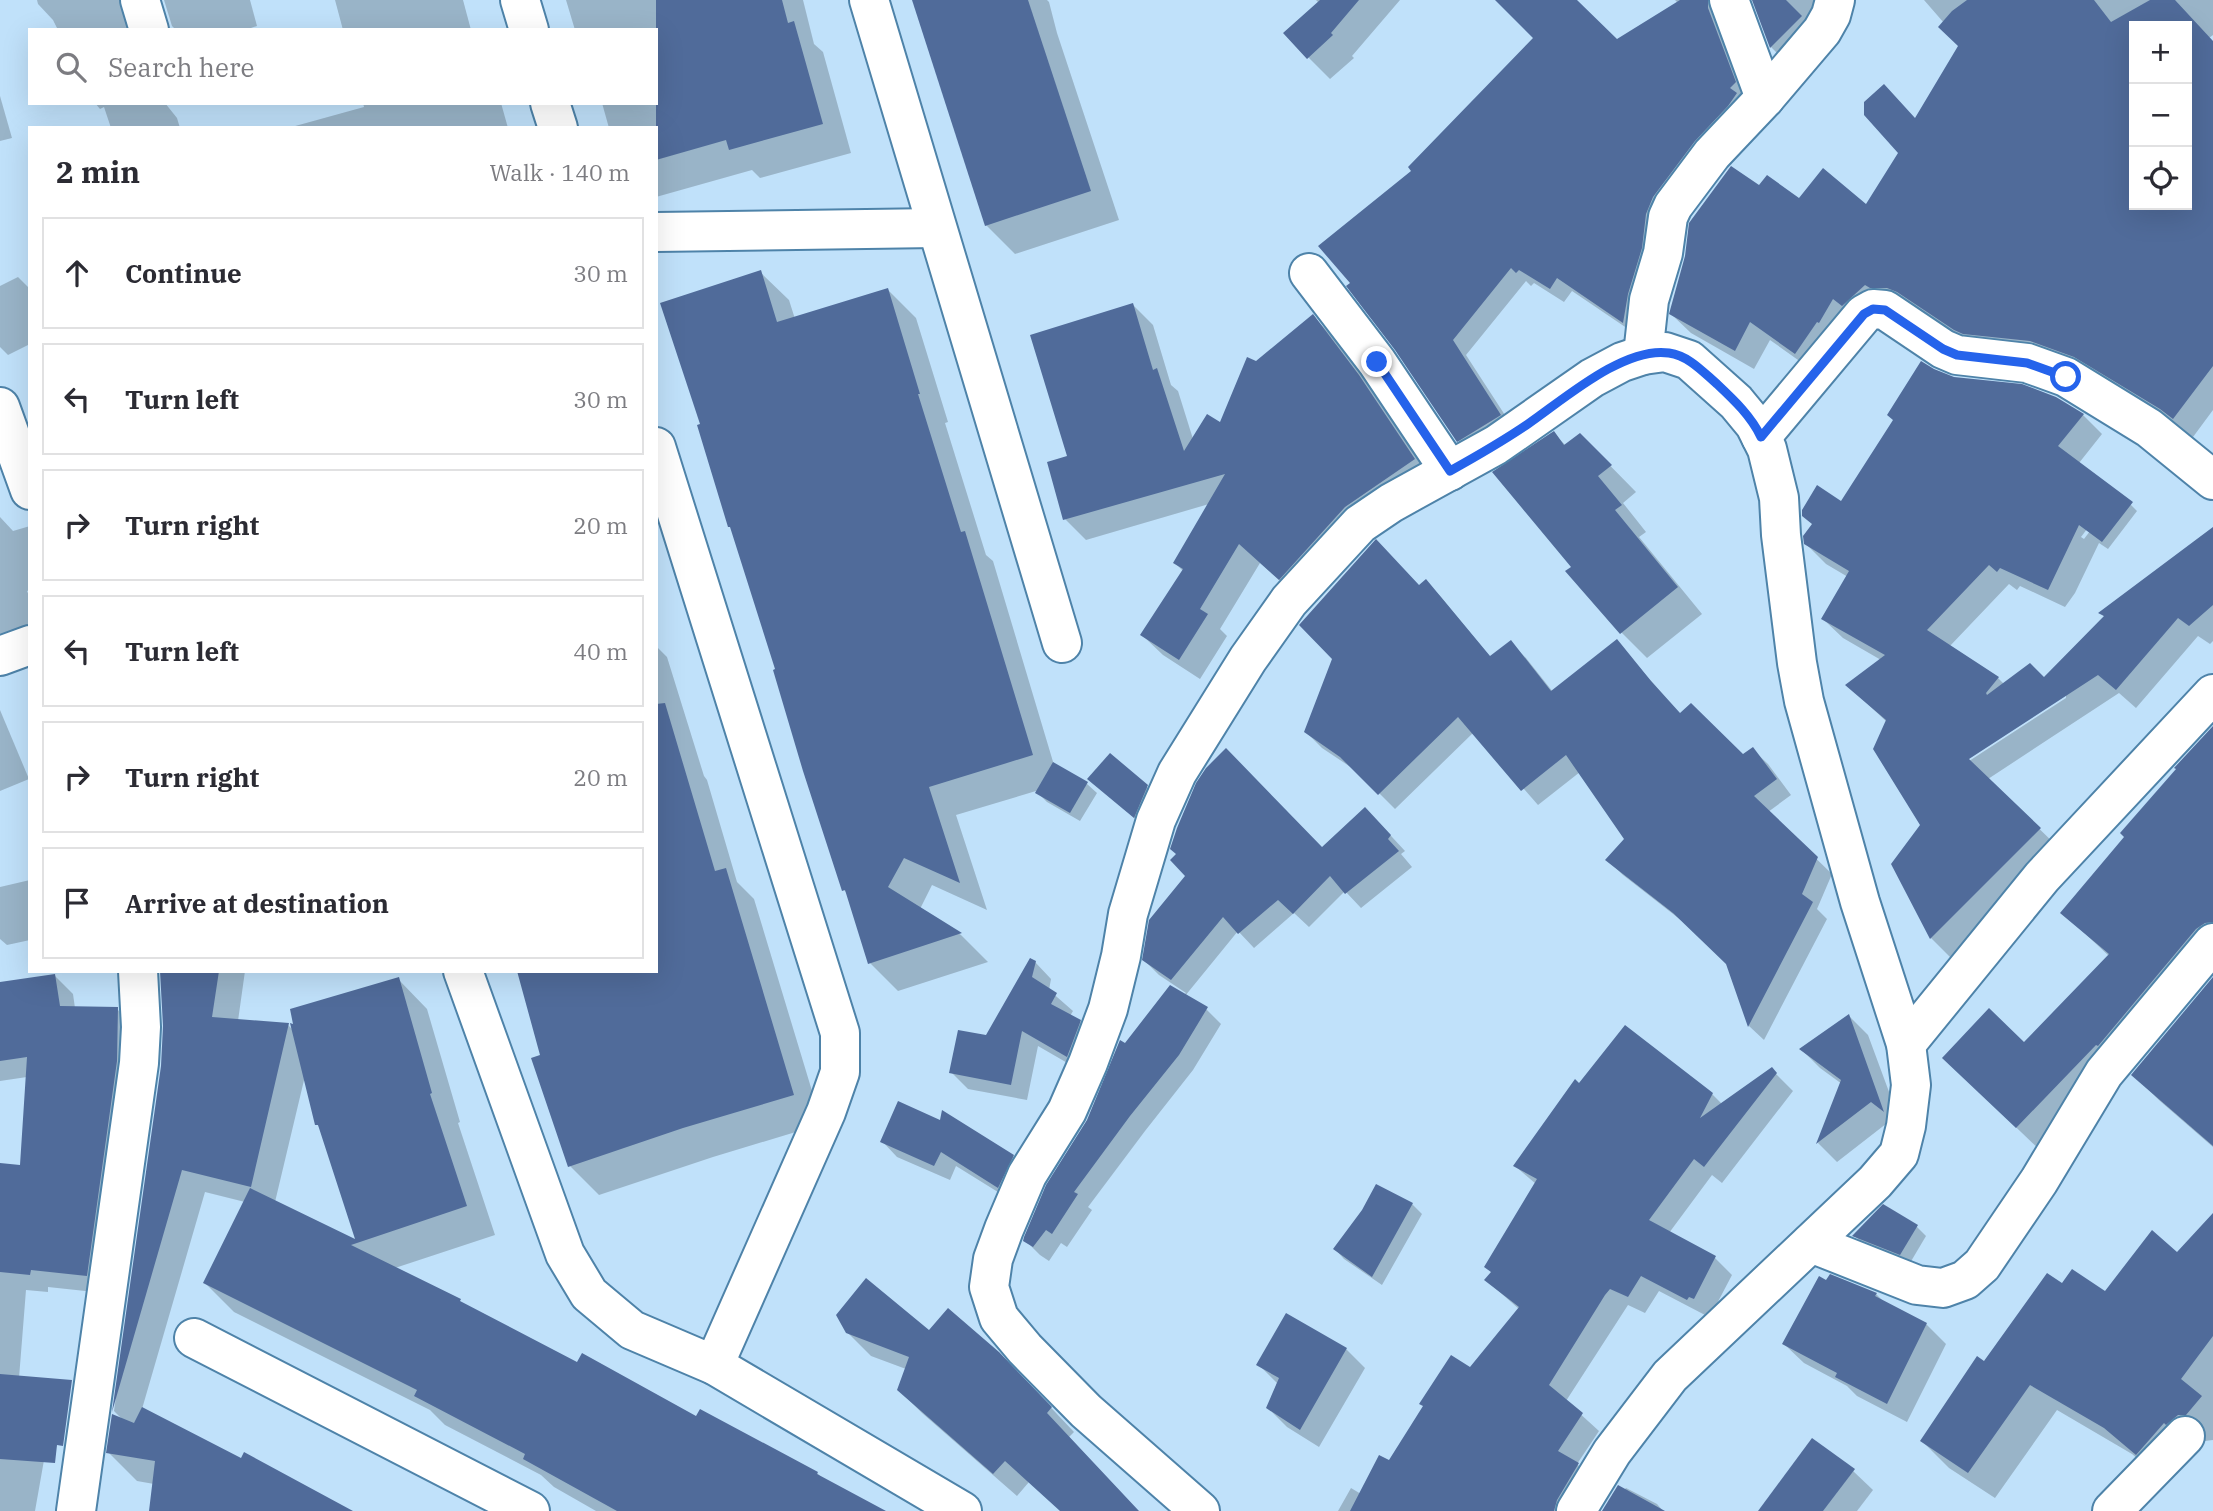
<!DOCTYPE html>
<html lang="en">
<head>
<meta charset="utf-8">
<style>
	body { margin:0; font-family:"IBM Plex Serif",serif; background:#f2f2f3; color:#2b2b33 }
	.controls { position:absolute; right:21px; top:21px; display:grid; overflow:hidden; border-radius:0px; box-shadow:0 7px 28px #0002 }
	.controls button { width:63px; height:63px; display:grid; place-items:center; padding:0; border:0; border-bottom:2px solid #e1e1e2; background:#fff; color:#2b2b33; font:35px sans-serif }
	.stop { position:absolute; width:21px; height:21px; margin:-16px; border:5px solid #2563eb; border-radius:50%; background:#fff }
	.stop.end { background:#2563eb; border-color:#fff; box-shadow:0 2px 7px #0008 }
	.list { margin:0; padding:0; list-style:none }
	h2 { display:flex; justify-content:space-between; align-items:center; height:91px; margin:0; padding:0 28px; font-size:30px }
	h2 small { font-size:23px; font-weight:400; color:#7c7c81 }
	.list li { display:grid; grid-template-columns:46px 1fr auto; gap:21px; align-items:center; box-sizing:border-box; height:112px; margin:0 14px 14px; padding:0 14px; border:2px solid #e1e1e2; border-radius:0px }
	.list b { display:block; font-size:26px; white-space:nowrap }
	.list em { font-size:23px; font-style:normal; color:#7c7c81 }
	.icon { flex:none; width:38px; height:38px; fill:none; stroke:currentColor; stroke-width:2; stroke-linecap:round; stroke-linejoin:round }
	.map { position:relative; flex:none; width:2213px; height:1511px; overflow:hidden }
	.search { position:absolute; background:#fff; box-shadow:0 7px 28px #0002; left:28px; top:28px; width:630px; height:77px; display:flex; align-items:center; gap:18px; box-sizing:border-box; padding:0 24px; border-radius:0px; color:#7c7c81; font-size:26px }
	.panel { position:absolute; background:#fff; box-shadow:0 7px 28px #0002; left:28px; top:126px; width:630px; height:847px; border-radius:0px }
	.map>svg:first-child { display:block }
</style>
</head>
<body>
<div class="map">
<svg width="2213" height="1511" viewBox="0 0 2213 1511">
	<rect width="100%" height="100%" fill="#c0e1fa"/>
	<g fill="#0003" fill-rule="evenodd">
		<polygon points="37,0 132,0 135,30 58,30 53,20 38,4"/>
		<polygon points="164,0 250,0 257,26 245,30 176,30 172,26"/>
		<polygon points="335,0 463,0 471,30 343,30"/>
		<polygon points="566,0 803,0 814,44 823,52 851,153 760,178 752,170 656,197 656,128 609,128 602,103 656,103 656,30 575,30"/>
		<polygon points="914,0 1047,0 1049,2 1057,33 1119,220 1015,254 986,225"/>
		<polygon points="1316,0 1400,0 1352,56 1354,58 1330,79 1308,57 1319,3"/>
		<polygon points="1522,0 1575,0 1617,41 1678,3 1675,0 1726,0 1749,97 1708,155 1637,335 1572,291 1564,302 1534,283 1531,286 1526,281 1466,355 1514,429 1472,455 1458,441 1352,283 1414,171 1535,38"/>
		<polygon points="1754,0 1824,0 1785,61 1771,47"/>
		<path d="M1924,0H2213V35L2209,38L2213,42V410L2193,437L2095,375L1984,352L1908,307L1815,372L1770,340L1754,369L1691,333L1671,314L1759,188L1799,201L1866,206L1901,152L1916,119L1960,47L1944,23ZM2134,26H2187V205H2134Z"/>
		<polygon points="0,96 12,138 0,141"/>
		<polygon points="95,103 165,103 177,118 180,128 111,128 104,107 100,109"/>
		<polygon points="363,103 501,103 508,128 288,128 364,107"/>
		<polygon points="760,272 789,300 795,319 888,290 916,318 948,422 945,423 986,555 993,561 1054,765 1087,784 1097,793 1080,821 1047,802 1036,791 956,815 987,910 932,885 920,909 961,935 988,962 898,991 870,963 849,895 844,890 702,425"/>
		<polygon points="18,277 30,289 30,344 8,355 0,347 0,286"/>
		<polygon points="1133,305 1153,325 1171,385 1178,391 1193,439 1221,424 1257,363 1313,316 1333,337 1380,398 1435,480 1301,599 1260,563 1220,629 1227,636 1200,679 1163,655 1142,635 1183,571 1175,563 1209,504 1086,540 1065,519 1069,457"/>
		<path d="M1934,371L1954,378L2083,415L2102,434L2079,463L2115,492L2081,537L2084,539L2119,493L2137,511L2108,549L2099,543L2075,593L2065,607L2020,586L2017,590L2009,584L1949,647L1998,678L2004,684L2044,680L2105,617L2100,613L2213,529V641L2210,644L2198,636L2136,708L2119,693L1988,779L2059,848L1950,957L1931,938L1894,865L1922,825L1887,722L1847,685L1881,660L1843,638L1823,619L1848,577L1826,564L1806,544L1842,503ZM2066,694V698L1963,765L1961,762Z"/>
		<polygon points="1554,433 1566,446 1580,435 1636,492 1623,503 1646,532 1639,537 1702,614 1647,658 1622,633 1568,571 1573,567"/>
		<polygon points="0,517 13,531 30,526 30,590 27,591 30,598 30,644 0,655"/>
		<polygon points="1426,582 1441,597 1491,658 1511,643 1526,658 1553,692 1617,642 1681,715 1743,756 1752,749 1768,764 1791,795 1768,812 1832,874 1817,909 1827,919 1764,1040 1749,1026 1728,964 1691,928 1623,875 1607,860 1626,839 1580,772 1538,805 1474,732 1395,809 1358,772 1322,748 1306,732 1419,587"/>
		<polygon points="656,646 667,657 704,776 707,780 737,882 754,899 822,1124 713,1157 599,1195 570,1166 542,1056 656,971"/>
		<polygon points="0,710 29,779 0,791"/>
		<polygon points="2213,729 2213,967 2043,1153 1971,1084 2024,1044 2109,956 2063,913"/>
		<polygon points="1146,786 1156,796 1144,826 1099,788"/>
		<polygon points="1380,824 1405,851 1401,854 1412,867 1361,908 1345,891 1309,927 1294,913 1254,948 1238,931 1185,996 1206,1009 1221,1024 1193,1070 1145,1131 1088,1207 1092,1210 1067,1247 1061,1243 1049,1261 1040,1255 1025,1240 1089,1121 1125,1045 1186,993 1159,975 1144,960 1322,849"/>
		<polygon points="30,880 30,940 7,945 0,939 0,887"/>
		<polygon points="1035,962 1051,979 1049,990 1073,1011 1070,1016 1080,1021 1096,1038 1083,1072 1038,1046 1027,1100 968,1089 951,1072 987,1037"/>
		<path d="M162,971H245L238,1021L288,1025L293,1030L398,979L427,1009L460,1122L458,1123L495,1235L395,1268L578,1364L817,1473L825,1481L881,1511H596L554,1487L541,1475L445,1425L430,1410L234,1312L205,1283L245,1202L205,1192L142,1409L242,1460L350,1511H153L154,1484L137,1481L108,1452L123,1420L114,1411L162,1066L165,1026ZM305,1076L317,1124L320,1128L358,1242L275,1202Z"/>
		<polygon points="55,976 73,994 75,1008 117,1009 135,1027 104,1293 48,1287 48,1292 26,1290 19,1378 55,1398 35,1511 0,1511 0,1165 21,1167 27,1077 0,1081 0,984"/>
		<polygon points="2213,980 2213,1147 2160,1101 2133,1075"/>
		<polygon points="1849,1016 1868,1035 1902,1127 1891,1120 1837,1162 1818,1143 1842,1084 1820,1068 1801,1049"/>
		<polygon points="1772,1070 1793,1091 1722,1183 1712,1175 1669,1233 1715,1258 1732,1275 1711,1315 1706,1313 1705,1315 1659,1291 1645,1313 1628,1305 1566,1401 1599,1431 1577,1464 1595,1482 1577,1511 1338,1511 1351,1488 1361,1494 1471,1370 1519,1309 1486,1280 1492,1273 1536,1184 1515,1166 1580,1085 1712,1094 1722,1104"/>
		<polygon points="882,1141 1013,1156 1028,1172 1014,1202 956,1166 950,1180 897,1157"/>
		<polygon points="1376,1186 1412,1204 1422,1214 1382,1285 1344,1259 1335,1249 1364,1211"/>
		<polygon points="1883,1207 1917,1227 1926,1236 1910,1263 1864,1245 1855,1236"/>
		<polygon points="2213,1216 2213,1440 2205,1441 2193,1450 2163,1480 2132,1454 2057,1410 1995,1498 1949,1468 1922,1441 1985,1363 2063,1285 2106,1293 2178,1255"/>
		<polygon points="1827,1282 1876,1294 1884,1302 1926,1324 1946,1344 1907,1422 1857,1396 1847,1386 1804,1363 1784,1344"/>
		<polygon points="847,1332 929,1332 1022,1377 1074,1432 1069,1437 1138,1511 1061,1511 1029,1482 1017,1496 922,1413 899,1390 906,1369 871,1356"/>
		<polygon points="1346,1349 1365,1368 1319,1447 1287,1427 1268,1408 1277,1383 1258,1364"/>
		<polygon points="1853,1471 1873,1490 1857,1511 1780,1511"/>
		<polygon points="1626,1488 1657,1504 1663,1511 1604,1511"/>
	</g>
	<g fill="#506b9a" fill-rule="evenodd">
		<polygon points="656,0 782,0 788,23 794,21 823,124 729,150 726,140 656,160"/>
		<polygon points="912,0 1028,0 1091,191 985,226"/>
		<polygon points="1320,0 1359,0 1331,33 1333,35 1307,59 1283,33"/>
		<polygon points="1495,0 1577,0 1617,39 1680,0 1708,0 1708,8 1736,82 1730,88 1737,93 1728,106 1695,141 1653,197 1646,214 1642,248 1628,294 1623,323 1557,278 1550,289 1519,270 1516,273 1511,268 1453,340 1501,415 1457,442 1395,350 1346,286 1350,283 1318,246 1411,171 1408,167 1533,38"/>
		<polygon points="1752,0 1786,0 1802,16 1770,48"/>
		<path d="M1967,0H2094L2111,22L2150,0H2175L2213,41V366L2173,419L2160,409L2074,357L2030,341L1963,334L1954,330L1897,292L1887,288H1870L1865,285L1842,306L1833,299L1819,323L1817,322L1795,354L1750,322L1735,351L1669,314L1685,256L1689,223L1731,166L1759,185L1767,175L1799,198L1823,168L1866,204L1898,153L1864,115V102L1884,84L1915,118L1958,46L1938,27L1952,11ZM2134,26H2187V205H2134Z"/>
		<polygon points="761,270 777,322 888,288 920,394 918,394 961,532 965,531 1033,755 929,787 960,883 904,858 888,887 962,933 868,964 845,890 842,891 803,771 773,670 775,669 730,527 728,527 697,425 700,424 660,303"/>
		<polygon points="1133,303 1153,370 1157,368 1184,451 1207,414 1220,422 1247,357 1256,361 1313,314 1359,375 1415,459 1345,507 1279,580 1239,544 1200,609 1208,614 1179,660 1140,635 1183,569 1173,563 1225,474 1063,520 1047,462 1067,456 1030,335"/>
		<polygon points="1921,361 1934,369 1954,377 2022,384 2056,397 2084,414 2058,446 2133,502 2102,542 2079,525 2048,590 2000,568 1997,572 1989,565 1927,630 1999,677 1986,693 1987,695 2030,663 2044,677 2104,616 2098,613 2213,527 2213,605 2189,626 2178,618 2116,690 2098,675 1969,759 2041,828 1930,939 1891,864 1920,825 1873,749 1886,720 1845,685 1885,655 1821,619 1849,571 1804,544 1803,536 1812,524 1802,516 1802,510 1817,485 1841,501 1893,420 1887,415"/>
		<polygon points="1554,431 1564,445 1580,433 1612,465 1598,476 1622,505 1615,510 1678,587 1620,634 1565,571 1571,567 1492,472"/>
		<polygon points="1376,539 1419,585 1426,579 1490,656 1511,640 1551,691 1617,639 1651,681 1680,713 1691,703 1743,754 1753,747 1777,779 1754,796 1818,857 1802,894 1813,902 1748,1027 1726,964 1673,913 1605,860 1624,839 1566,755 1521,791 1458,717 1378,795 1340,757 1304,732 1332,659 1299,625"/>
		<polygon points="665,703 715,871 726,868 794,1095 683,1128 568,1167 531,1058 540,1055 517,971 656,971 656,704"/>
		<polygon points="2213,726 2213,922 2205,923 2196,929 2098,1046 2096,1045 2016,1128 1942,1058 1989,1008 2024,1042 2109,954 2060,913 2124,837 2120,833 2176,769 2174,768"/>
		<polygon points="1226,748 1322,847 1365,807 1391,835 1388,839 1399,851 1345,894 1330,876 1293,914 1278,900 1238,934 1223,917 1171,980 1142,960 1149,920 1185,876 1170,860 1176,854 1170,849 1177,828 1196,783 1206,768"/>
		<polygon points="1110,753 1148,785 1134,818 1087,779"/>
		<polygon points="1053,762 1088,782 1070,813 1035,793"/>
		<polygon points="1030,958 1036,961 1032,977 1057,993 1051,1004 1081,1020 1067,1057 1022,1031 1011,1085 949,1073 958,1030 986,1035"/>
		<polygon points="160,971 219,971 212,1017 289,1023 251,1187 182,1170 112,1412 161,1066 163,1026"/>
		<polygon points="55,974 60,1006 118,1007 117,1061 87,1276 31,1270 30,1275 0,1272 0,1163 20,1165 27,1057 0,1061 0,982"/>
		<polygon points="399,977 432,1093 430,1094 467,1206 351,1245 461,1299 460,1301 577,1362 582,1353 696,1416 700,1409 818,1472 817,1474 886,1511 617,1511 523,1459 525,1454 414,1396 417,1390 203,1283 250,1188 355,1239 318,1125 315,1125 290,1023 293,1024 290,1009"/>
		<polygon points="2213,977 2213,1146 2131,1075"/>
		<polygon points="1170,985 1208,1007 1179,1055 1130,1116 1074,1192 1078,1194 1052,1234 1046,1230 1033,1247 1023,1241 1024,1237 1046,1185 1087,1120 1120,1040 1125,1043"/>
		<polygon points="1849,1014 1884,1112 1871,1102 1816,1144 1841,1080 1799,1049"/>
		<polygon points="1625,1025 1713,1093 1700,1118 1772,1067 1777,1073 1704,1167 1694,1159 1649,1220 1716,1256 1694,1299 1689,1297 1687,1300 1641,1276 1628,1297 1610,1289 1605,1295 1549,1385 1583,1413 1558,1451 1579,1463 1557,1500 1554,1511 1350,1511 1379,1455 1389,1460 1423,1406 1419,1404 1451,1355 1470,1367 1519,1307 1484,1280 1491,1272 1484,1267 1537,1179 1513,1166 1575,1079 1579,1083"/>
		<polygon points="898,1101 940,1120 942,1110 1014,1155 998,1188 941,1152 934,1166 880,1142"/>
		<polygon points="1376,1184 1413,1203 1372,1277 1333,1249 1362,1210"/>
		<polygon points="1883,1204 1918,1225 1900,1255 1852,1236"/>
		<polygon points="2213,1213 2213,1336 2181,1379 2202,1396 2186,1415 2178,1415 2166,1425 2164,1423 2136,1455 2104,1428 2030,1385 1968,1473 1920,1441 1977,1356 1984,1361 2047,1273 2062,1283 2072,1269 2105,1291 2152,1230 2177,1252"/>
		<polygon points="1830,1274 1877,1293 1875,1296 1927,1323 1887,1404 1835,1377 1837,1373 1782,1344 1819,1276 1826,1280"/>
		<polygon points="866,1278 929,1330 948,1308 999,1352 1052,1407 1047,1413 1139,1511 1060,1511 1005,1461 993,1474 897,1390 909,1357 846,1333 836,1315"/>
		<polygon points="1286,1313 1347,1348 1300,1430 1266,1408 1279,1378 1256,1365"/>
		<polygon points="0,1374 72,1380 63,1446 57,1445 55,1463 0,1459"/>
		<polygon points="142,1407 241,1458 244,1452 353,1511 149,1511 155,1461 106,1453 112,1414 134,1423"/>
		<polygon points="1812,1438 1855,1469 1823,1511 1758,1511"/>
		<polygon points="1618,1485 1665,1511 1602,1511"/>
	</g>
	<g fill="none" stroke-linecap="round" stroke-linejoin="round">
		<g stroke="#4e83a9" stroke-width="42">
			<g id="minor">
				<polyline points="140,0 149,30"/>
				<polyline points="520,0 529,30"/>
				<polyline points="869,0 1062,643"/>
				<polyline points="1729,0 1765,98"/>
				<polyline points="550,103 558,128"/>
				<polyline points="656,232 936,228"/>
				<polyline points="1309,273 1377,362 1450,471"/>
				<polyline points="1643,355 1649,300 1663,253 1668,217 1673,206 1712,154 1765,98 1822,31 1831,15 1835,0"/>
				<polyline points="0,407 30,490"/>
				<polyline points="1761,437 1864,314 1873,309 1885,310 1943,349 1957,355 2027,363 2066,377 2149,428 2213,480"/>
				<polyline points="656,447 840,1033 840,1072 826,1112 714,1365"/>
				<polyline points="0,656 30,645"/>
				<polyline points="463,971 565,1254 589,1294 632,1330 714,1365 962,1511"/>
				<polyline points="1906,1044 2042,877 2213,694"/>
				<polyline points="1811,1243 1917,1285 1943,1288 1965,1280 1982,1265 2039,1181 2104,1073 2213,943"/>
				<polyline points="194,1338 530,1511"/>
				<polyline points="76,1511 139,1063 141,1027 138,971"/>
				<polyline points="1200,1511 1086,1411 1025,1349 999,1318 989,1287 993,1259 1004,1229 1027,1175 1067,1111 1088,1063 1108,1009 1121,956 1128,914 1156,820 1177,773 1248,659 1289,601 1360,524 1391,503 1496,445 1592,378 1622,362 1643,355 1665,352 1689,360 1736,402 1755,425 1767,449 1779,498 1781,535 1797,663 1804,701 1860,902 1906,1044 1911,1085 1906,1126 1899,1154 1875,1182 1670,1376 1612,1452 1576,1511"/>
				<polyline points="2112,1511 2185,1436"/>
			</g>
		</g>
		<use href="#minor" stroke="#fff" stroke-width="38"/>
	</g>
	<g fill="none" stroke-linecap="round" stroke-linejoin="round">
		<path stroke="#2563eb" stroke-width="9" d="M1377,362L1450,471C1477,456 1503,441 1528,424C1563,400 1624,346 1669,353C1689,356 1702,371 1717,384C1734,400 1751,416 1761,437L1864,314L1873,309L1885,310L1943,349L1957,355L2027,363L2066,377"/>
	</g>
</svg>
<div class="controls">
<button>+</button>
<button>−</button>
<button><svg class="icon" aria-label="locate" viewBox="0 0 24 24"><circle cx="12" cy="12" r="6"/><path d="M12 2v4M12 18v4M2 12h4M18 12h4"/></svg></button>
</div>
<div class="stop" style="left:2066px;top:377px"></div>
<div class="stop end" style="left:1377px;top:362px"></div>
<div class="search"><svg class="icon" aria-label="search" viewBox="0 0 24 24"><circle cx="10" cy="10" r="6"/><path d="M15 15l6 6"/></svg>Search here</div>
<section class="panel">
<h2>2 min<small>Walk · 140 m</small></h2>
<ul class="list">
<li><svg class="icon" aria-label="ahead" viewBox="0 0 24 24"><path d="M12 20V5M6 11l6-6 6 6"/></svg><div><b>Continue</b></div><em>30 m</em></li>
<li><svg class="icon" aria-label="left" viewBox="0 0 24 24"><path d="M17 20v-9H6M10 6l-5 5 5 5"/></svg><div><b>Turn left</b></div><em>30 m</em></li>
<li><svg class="icon" aria-label="right" viewBox="0 0 24 24"><path d="M7 20v-9h11M14 6l5 5-5 5"/></svg><div><b>Turn right</b></div><em>20 m</em></li>
<li><svg class="icon" aria-label="left" viewBox="0 0 24 24"><path d="M17 20v-9H6M10 6l-5 5 5 5"/></svg><div><b>Turn left</b></div><em>40 m</em></li>
<li><svg class="icon" aria-label="right" viewBox="0 0 24 24"><path d="M7 20v-9h11M14 6l5 5-5 5"/></svg><div><b>Turn right</b></div><em>20 m</em></li>
<li><svg class="icon" aria-label="arrive" viewBox="0 0 24 24"><path d="M6 21V4h12l-3 4 3 4H6"/></svg><div><b>Arrive at destination</b></div></li>
</ul>
</section>
</div>
</body>
</html>
